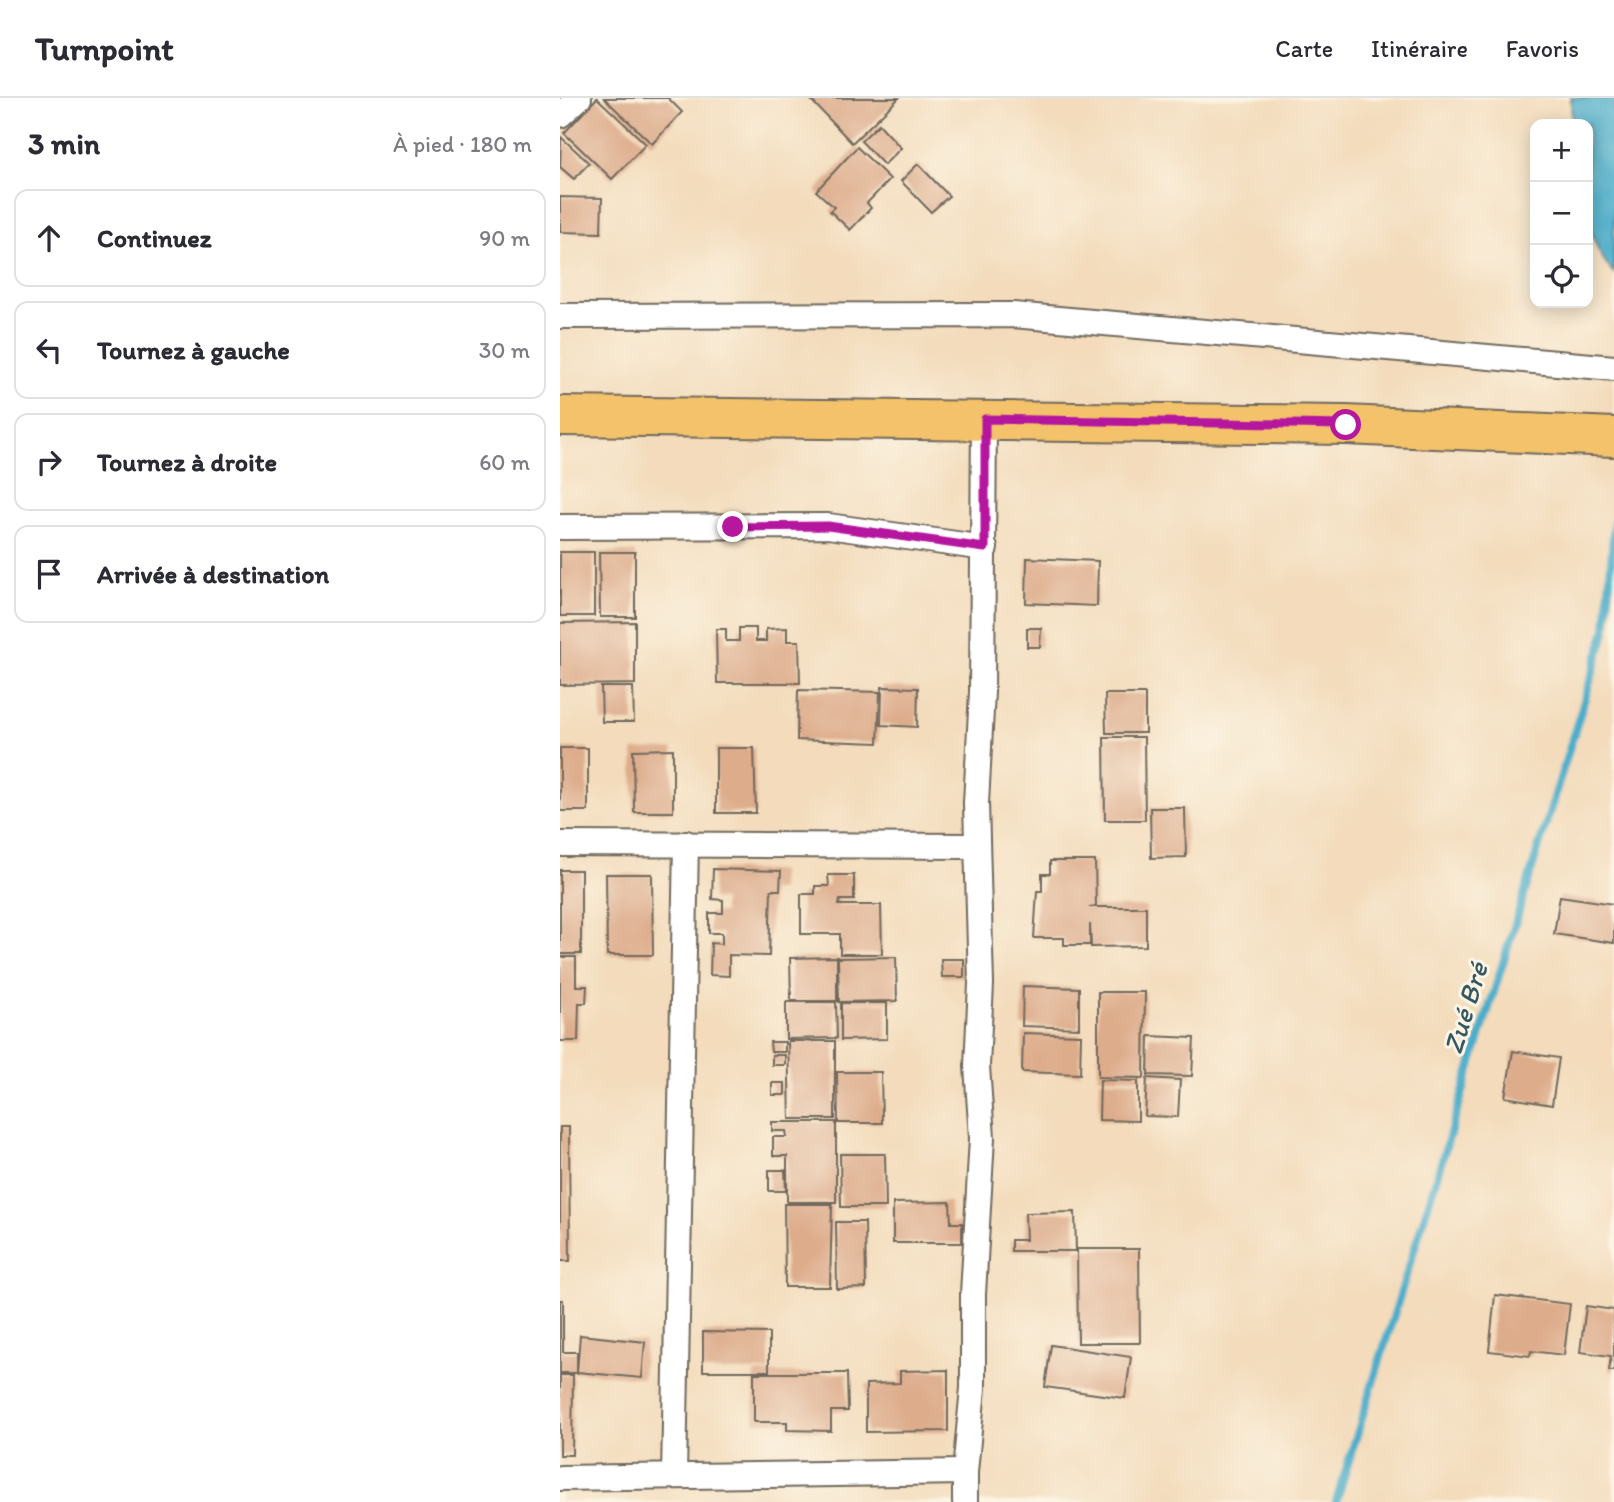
<!DOCTYPE html>
<html lang="fr">
<head>
<meta charset="utf-8">
<style>
	body { margin:0; font-family:Itim,sans-serif; background:#f2f2f3; color:#2b2b33 }
	.controls { position:absolute; right:21px; top:21px; display:grid; overflow:hidden; border-radius:14px; box-shadow:0 4px 18px #0003 }
	.controls button { width:63px; height:63px; display:grid; place-items:center; padding:0; border:0; border-bottom:2px solid #e1e1e2; background:#fff; color:#2b2b33; font:35px sans-serif }
	.stop { position:absolute; width:21px; height:21px; margin:-16px; border:5px solid #b5179e; border-radius:50%; background:#fff }
	.stop.end { background:#b5179e; border-color:#fff; box-shadow:0 2px 7px #0008 }
	.list { margin:0; padding:0; list-style:none }
	h2 { display:flex; justify-content:space-between; align-items:center; height:91px; margin:0; padding:0 28px; font-size:30px }
	h2 small { font-size:23px; font-weight:400; color:#7c7c81 }
	.list li { display:grid; grid-template-columns:46px 1fr auto; gap:21px; align-items:center; box-sizing:border-box; height:98px; margin:0 14px 14px; padding:0 14px; border:2px solid #e1e1e2; border-radius:14px }
	.list b { display:block; font-size:26px; white-space:nowrap }
	.list em { font-size:23px; font-style:normal; color:#7c7c81 }
	.icon { flex:none; width:38px; height:38px; fill:none; stroke:currentColor; stroke-width:2; stroke-linecap:round; stroke-linejoin:round }
	.map { position:relative; flex:none; width:1054px; height:1404px; overflow:hidden }
	header { display:flex; align-items:center; gap:42px; box-sizing:border-box; height:98px; padding:0 35px; background:#fff; border-bottom:2px solid #e1e1e2 }
	header strong { font-size:33px }
	nav { display:flex; gap:38px; margin-inline-start:auto; font-size:24px }
	main { display:flex }
	aside { flex:1; background:#fff }
	.map>svg:first-child { display:block }
</style>
</head>
<body>
<header>
<strong>Turnpoint</strong>
<nav><a>Carte</a><a>Itinéraire</a><a>Favoris</a></nav>
</header>
<main>
<aside>
<h2>3 min<small>À pied · 180 m</small></h2>
<ul class="list">
<li><svg class="icon" aria-label="ahead" viewBox="0 0 24 24"><path d="M12 20V5M6 11l6-6 6 6"/></svg><div><b>Continuez</b></div><em>90 m</em></li>
<li><svg class="icon" aria-label="left" viewBox="0 0 24 24"><path d="M17 20v-9H6M10 6l-5 5 5 5"/></svg><div><b>Tournez à gauche</b></div><em>30 m</em></li>
<li><svg class="icon" aria-label="right" viewBox="0 0 24 24"><path d="M7 20v-9h11M14 6l5 5-5 5"/></svg><div><b>Tournez à droite</b></div><em>60 m</em></li>
<li><svg class="icon" aria-label="arrive" viewBox="0 0 24 24"><path d="M6 21V4h12l-3 4 3 4H6"/></svg><div><b>Arrivée à destination</b></div></li>
</ul>
</aside>
<div class="map">
<svg width="1054" height="1404" viewBox="0 0 1054 1404">
	<rect width="100%" height="100%" fill="#fcf5e5"/>
	<filter id="ink" filterUnits="userSpaceOnUse"><feTurbulence type="fractalNoise" baseFrequency=".0143" numOctaves="2"/><feDisplacementMap in="SourceGraphic" scale="14" xChannelSelector="R" yChannelSelector="G"/><feConvolveMatrix kernelMatrix="1 2 1 2 8 2 1 2 1" color-interpolation-filters="sRGB"/></filter>
	<filter id="wash" filterUnits="userSpaceOnUse"><feTurbulence type="fractalNoise" baseFrequency=".00686" numOctaves="4" result="noise"/><feDisplacementMap in="SourceGraphic" scale="28" xChannelSelector="R" yChannelSelector="G"/><feGaussianBlur stdDeviation="1.57" result="paint"/><feColorMatrix in="noise" values="0 0 0 0 0 0 0 0 0 0 0 0 0 0 0 0 0 1.4 0 .05"/><feComposite in="paint" operator="in"/></filter>
	<g filter="url(#wash)">
		<rect width="100%" height="100%" fill="#f3dbbb"/>
		<path fill="#4badca" stroke="#3b6c7a" stroke-width="2" d="M1011,0H1054V175C1017,137 1028,75 1028,26H1012Z"/>
		<g fill="none" stroke-linecap="round" stroke-linejoin="round">
			<polyline stroke="#4badca" stroke-width="8" points="776,1404 1046,532 1054,424"/>
		</g>
		<g id="blocks">
			<g fill="#ddac8b">
				<polygon points="37,0 86,46 52,81 4,35"/>
				<polygon points="44,0 108,0 122,14 92,46"/>
				<polygon points="249,0 339,0 292,45"/>
				<polygon points="319,26 341,50 324,67 301,43"/>
				<polygon points="1,39 29,65 14,81 0,69"/>
				<polygon points="297,49 330,81 307,105 311,110 290,132 270,113 274,109 256,93"/>
				<polygon points="358,66 389,98 371,114 341,83"/>
				<polygon points="0,99 42,100 41,135 0,134"/>
				<rect x="0" y="454" width="34" height="64"/>
				<polygon points="39,454 75,454 75,519 40,519"/>
				<polygon points="467,460 538,463 537,508 466,505"/>
				<polygon points="75,524 75,586 0,587 0,525"/>
				<polygon points="179,530 196,530 196,543 206,543 206,531 227,530 227,543 239,543 240,585 157,585 156,531 166,531 166,543 179,543"/>
				<polygon points="467,530 481,530 480,549 467,549"/>
				<polygon points="41,589 73,589 74,624 42,624"/>
				<polygon points="322,589 358,590 357,629 321,627"/>
				<polygon points="238,592 320,594 318,645 237,642"/>
				<polygon points="545,596 585,596 585,635 546,635"/>
				<polygon points="544,639 584,639 585,722 545,722"/>
				<rect x="0" y="650" width="28" height="63"/>
				<polygon points="156,650 194,650 196,715 156,715"/>
				<polygon points="113,651 113,714 74,714 73,652"/>
				<polygon points="590,710 625,710 626,759 591,760"/>
				<polygon points="490,763 535,763 536,808 529,809 586,809 586,848 531,849 530,826 530,847 504,847 504,840 474,840 477,793 482,793 482,776 490,776"/>
				<polygon points="153,771 221,773 220,792 211,792 209,858 169,857 169,878 150,877 151,845 162,846 162,835 149,835 149,815 163,815 163,802 152,801"/>
				<rect x="0" y="772" width="21" height="84"/>
				<polygon points="46,776 92,776 93,857 47,857"/>
				<polygon points="268,777 294,777 294,802 280,802 279,807 321,807 322,856 280,856 280,836 241,836 241,796 255,796 255,788 269,788"/>
				<polygon points="1000,798 1054,806 1054,845 994,836"/>
				<polygon points="0,859 16,859 16,888 27,888 26,905 19,905 18,943 0,943"/>
				<polygon points="277,859 277,903 231,903 230,860"/>
				<polygon points="336,859 337,903 279,904 278,860"/>
				<polygon points="381,861 404,861 404,879 382,879"/>
				<polygon points="463,888 519,890 519,930 462,928"/>
				<polygon points="538,894 585,894 584,980 538,979"/>
				<polygon points="226,904 276,904 277,940 226,941"/>
				<polygon points="281,905 327,905 327,941 281,942"/>
				<polygon points="463,935 521,937 520,976 462,974"/>
				<polygon points="589,938 634,940 632,978 588,977"/>
				<polygon points="228,943 275,943 275,1021 230,1021"/>
				<polygon points="210,944 225,944 225,954 211,954"/>
				<polygon points="953,953 999,960 992,1007 945,999"/>
				<rect x="212" y="957" width="13" height="10"/>
				<polygon points="277,974 321,974 322,1025 278,1025"/>
				<polygon points="587,980 620,982 618,1019 585,1018"/>
				<polygon points="540,982 578,983 578,1023 539,1022"/>
				<rect x="212" y="985" width="13" height="12"/>
				<polygon points="212,1024 276,1024 276,1104 227,1104 227,1058 213,1058 213,1039 227,1039 226,1033 212,1033"/>
				<polygon points="0,1029 9,1029 10,1163 0,1163"/>
				<polygon points="280,1056 325,1056 326,1109 281,1109"/>
				<polygon points="209,1072 225,1072 226,1093 209,1093"/>
				<polygon points="390,1104 391,1125 402,1125 402,1145 333,1145 333,1105"/>
				<polygon points="224,1106 272,1106 270,1189 225,1189"/>
				<polygon points="515,1114 516,1153 451,1153 451,1142 466,1142 465,1115"/>
				<polygon points="276,1124 305,1124 306,1190 277,1191"/>
				<polygon points="517,1151 579,1151 580,1245 518,1245"/>
				<polygon points="935,1197 1010,1206 1004,1257 971,1253 970,1258 929,1253"/>
				<polygon points="0,1202 3,1202 3,1254 17,1254 17,1275 0,1275"/>
				<polygon points="1026,1208 1054,1212 1054,1273 1049,1273 1051,1258 1020,1254"/>
				<polygon points="143,1234 209,1235 209,1273 143,1273"/>
				<polygon points="20,1237 85,1244 82,1280 17,1274"/>
				<polygon points="491,1247 571,1259 565,1300 485,1289"/>
				<polygon points="388,1272 388,1333 306,1334 306,1286 340,1285 340,1273"/>
				<polygon points="194,1275 287,1275 288,1313 271,1313 271,1333 227,1332 227,1324 194,1324"/>
				<polygon points="0,1277 13,1277 12,1357 0,1357"/>
			</g>
		</g>
	</g>
	<g filter="url(#ink)">
		<use href="#blocks" fill-opacity="0" stroke="#71695d" stroke-width="2"/>
		<g fill="none" stroke-linecap="round" stroke-linejoin="round">
			<g stroke="#71695d" stroke-width="28">
				<g id="street">
					<polyline points="0,17 19,0"/>
					<polyline points="0,218 453,217 1054,270"/>
					<polyline points="0,429 268,428 425,450"/>
					<polyline points="0,746 416,748"/>
					<polyline points="405,1374 413,1290 413,1196 422,1040 417,968 421,886 416,705 422,594 424,321"/>
					<polyline points="114,1378 126,745"/>
					<polyline points="0,1380 405,1374 405,1404"/>
				</g>
			</g>
			<g stroke="#71695d" stroke-width="42">
				<polyline id="primary" points="0,318 786,327 1054,339"/>
			</g>
			<use href="#street" stroke="#fff" stroke-width="24"/>
			<use href="#primary" stroke="#f3c26a" stroke-width="38"/>
		</g>
	</g>
	<g fill="none" stroke-linecap="round" stroke-linejoin="round" filter="url(#ink)">
		<polyline stroke="#b5179e" stroke-width="9" points="173,429 268,428 425,450 425,321 786,327"/>
	</g>
	<g text-anchor="middle" dominant-baseline="central" stroke-width="6" stroke-linejoin="round" paint-order="stroke">
		<g font-size="28" font-style="italic" fill="#365863" stroke="#fcf5e5">
			<text transform="translate(905 910) rotate(-73)">Zué Bré</text>
		</g>
	</g>
</svg>
<div class="controls">
<button>+</button>
<button>−</button>
<button><svg class="icon" aria-label="locate" viewBox="0 0 24 24"><circle cx="12" cy="12" r="6"/><path d="M12 2v4M12 18v4M2 12h4M18 12h4"/></svg></button>
</div>
<div class="stop" style="left:786px;top:327px"></div>
<div class="stop end" style="left:173px;top:429px"></div>
</div>
</main>
</body>
</html>
